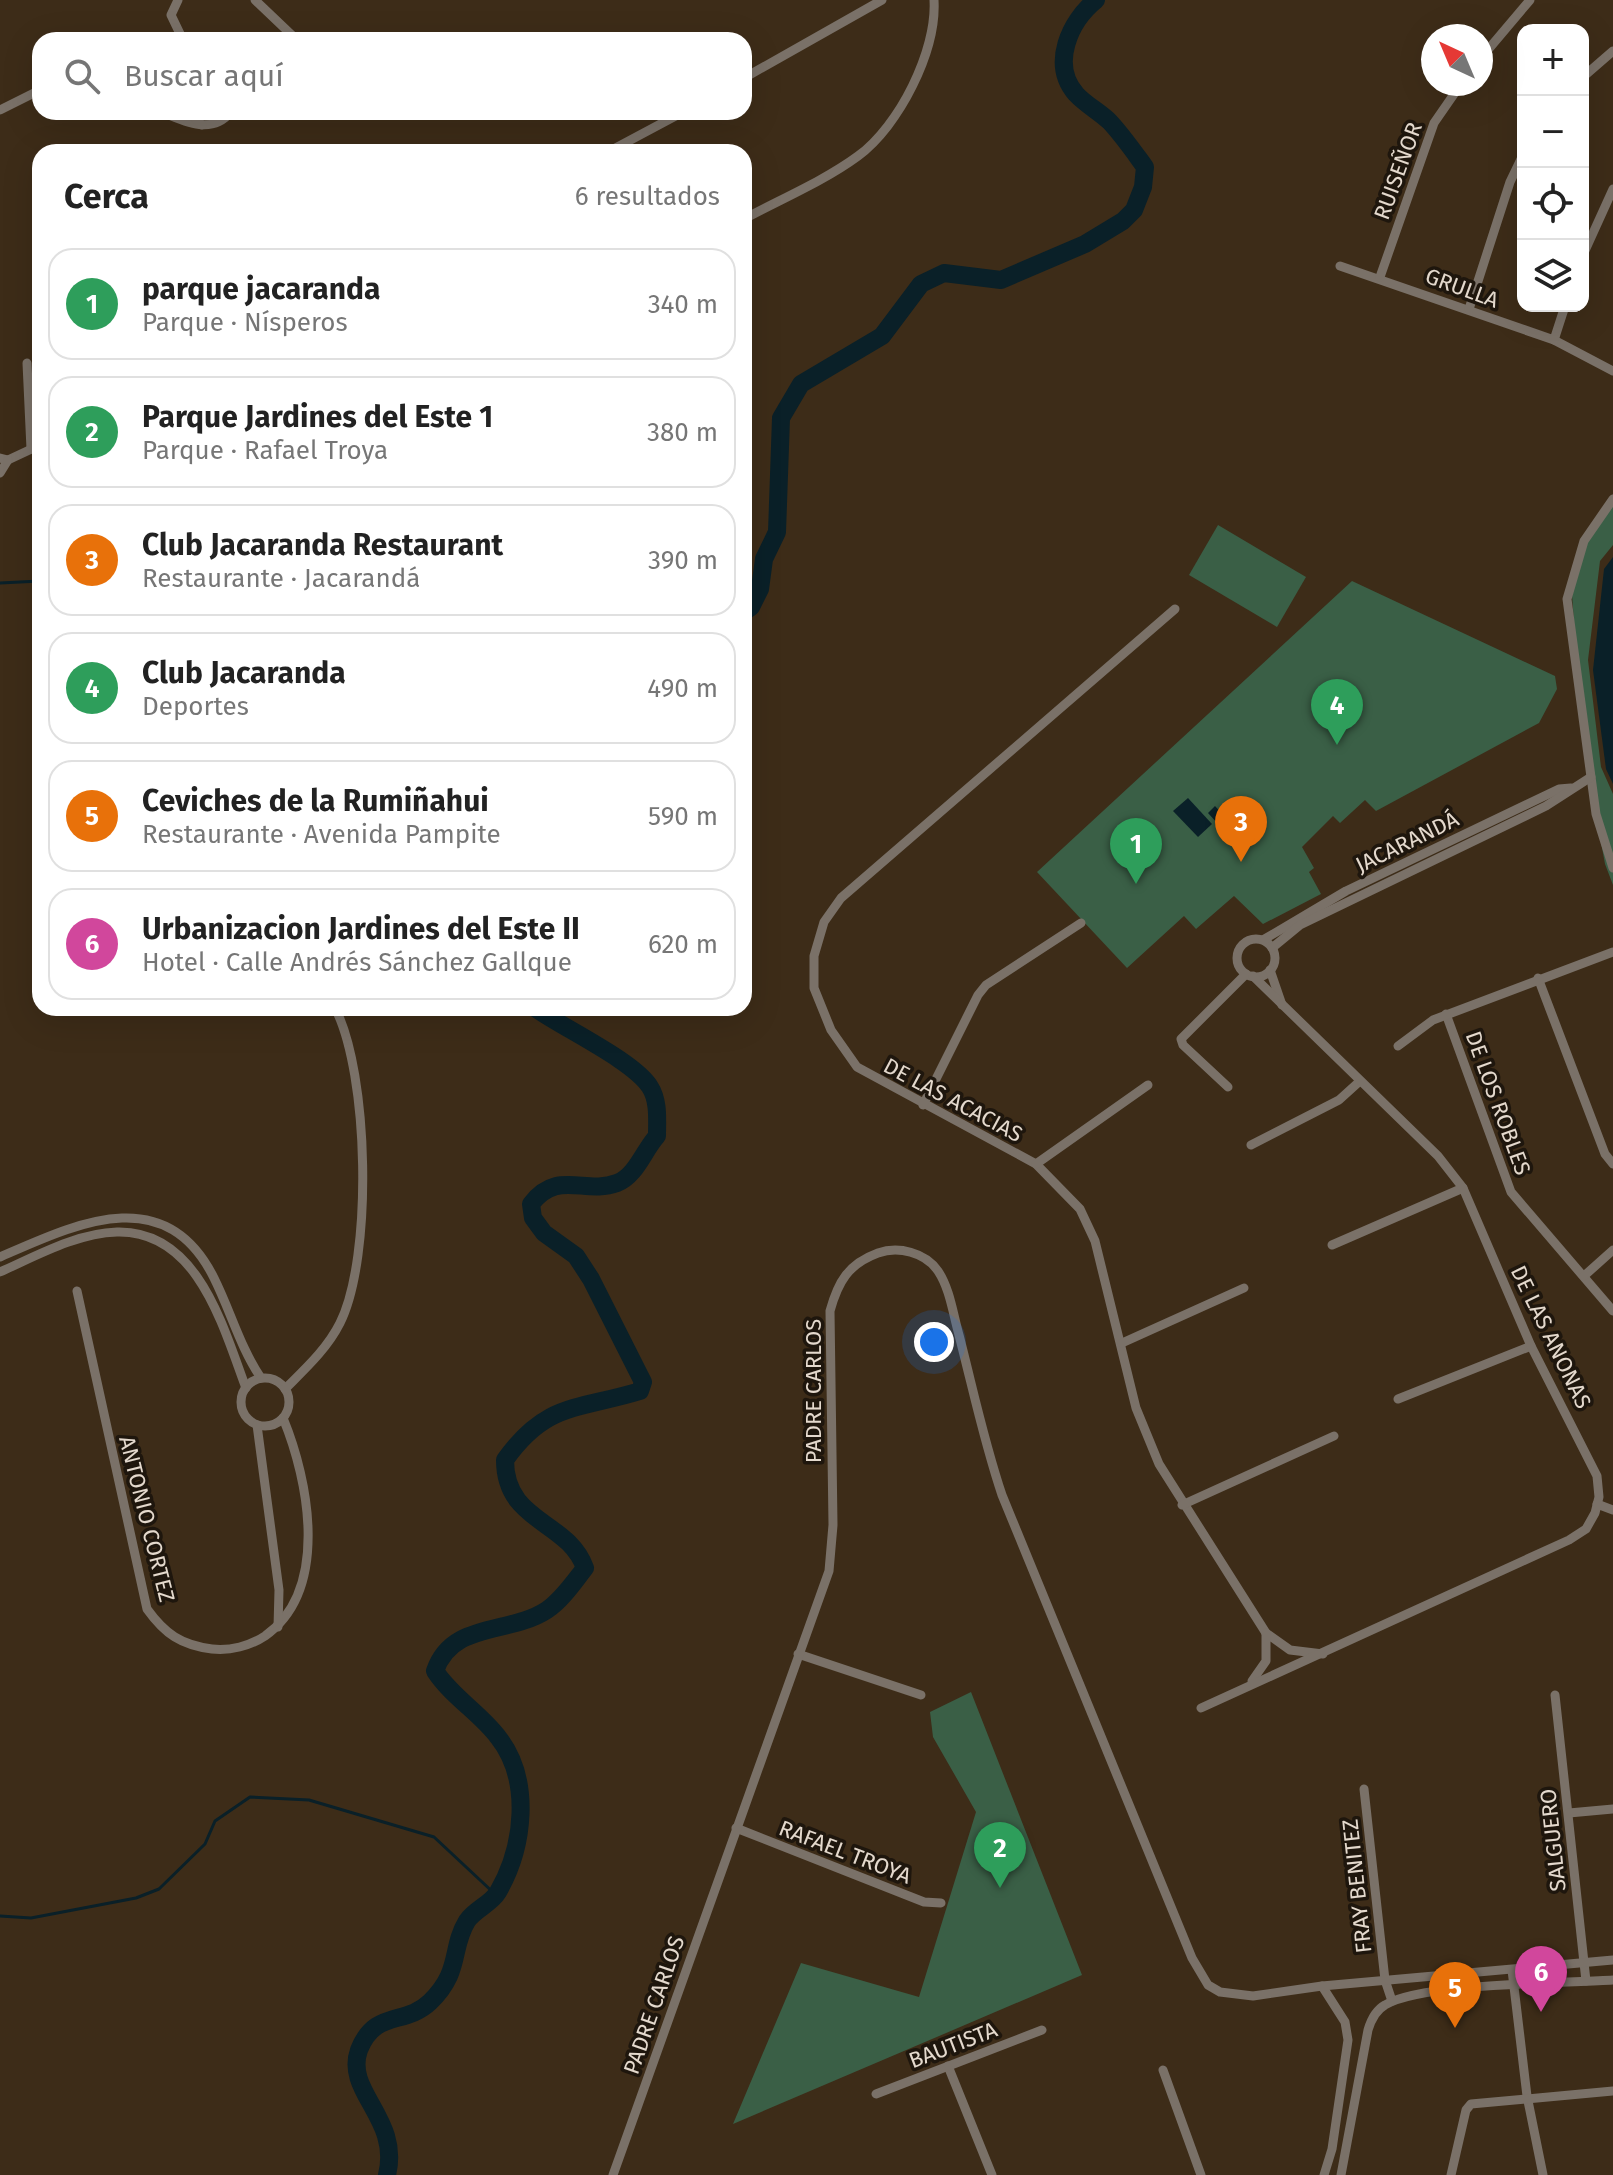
<!DOCTYPE html>
<html lang="es">
<head>
<meta charset="utf-8">
<style>
	body { margin:0; font-family:"Fira Sans",sans-serif; background:#f6f6f6; color:#222 }
	.controls { position:absolute; right:24px; top:24px; display:grid; overflow:hidden; border-radius:16px; box-shadow:0 8px 32px #0002 }
	.controls button { width:72px; height:72px; display:grid; place-items:center; padding:0; border:0; border-bottom:2px solid #e0e0e0; background:#fff; color:#222; font:40px sans-serif }
	.compass { position:absolute; left:1421px; top:24px; width:72px; height:72px; border-radius:50%; background:#fff; box-shadow:0 8px 32px #0002; rotate:316deg }
	.you { position:absolute; left:934px; top:1342px; width:28px; height:28px; margin:-20px; border:6px solid #fff; border-radius:50%; background:#1a73e8; box-shadow:0 0 0 12px #1a73e833 }
	.badge { display:grid; place-items:center; width:52px; height:52px; border-radius:50%; background:#815471; color:#fff; font-size:26px; font-weight:700 }
	.pin { position:absolute; translate:-50% -66px; filter:drop-shadow(0 2px 4px #0008) }
	.pin::after { content:''; position:absolute; top:42px; width:28px; height:24px; background:inherit; clip-path:polygon(0 0,100% 0,50% 100%) }
	.list { margin:0; padding:0; list-style:none }
	h2 { display:flex; justify-content:space-between; align-items:center; height:104px; margin:0; padding:0 32px; font-size:34px }
	h2 small { font-size:26px; font-weight:400; color:#767676 }
	.list li { display:grid; grid-template-columns:52px 1fr auto; gap:24px; align-items:center; box-sizing:border-box; height:112px; margin:0 16px 16px; padding:0 16px; border:2px solid #e0e0e0; border-radius:24px }
	.list b { display:block; font-size:30px; white-space:nowrap }
	.list p { margin:0; font-size:26px; white-space:nowrap; color:#767676 }
	.list em { font-size:26px; font-style:normal; color:#767676 }
	.icon { flex:none; width:44px; height:44px; fill:none; stroke:currentColor; stroke-width:2; stroke-linecap:round; stroke-linejoin:round }
	.map { position:relative; flex:none; width:1613px; height:2175px; overflow:hidden }
	.search { position:absolute; background:#fff; box-shadow:0 8px 32px #0002; left:32px; top:32px; width:720px; height:88px; display:flex; align-items:center; gap:20px; box-sizing:border-box; padding:0 28px; border-radius:24px; color:#767676; font-size:30px }
	.panel { position:absolute; background:#fff; box-shadow:0 8px 32px #0002; left:32px; top:144px; width:720px; height:872px; border-radius:24px }
	.map>svg:first-child { display:block }
</style>
</head>
<body>
<div class="map">
<svg width="1613" height="2175" viewBox="0 0 1613 2175">
	<rect width="100%" height="100%" fill="#3d2c18"/>
	<g fill="#3a5f46">
		<polygon points="1613,505 1613,545 1600,561 1588,660 1601,767 1613,794 1613,885 1605,864 1583,744 1572,595 1587,539"/>
		<polygon points="1218,525 1306,577 1277,627 1189,575"/>
		<polygon points="1352,581 1555,676 1557,689 1539,723 1376,811 1365,800 1340,823 1333,816 1302,847 1314,868 1309,872 1321,894 1263,924 1234,896 1196,929 1184,916 1127,968 1037,872"/>
		<polygon points="971,1692 1082,1975 733,2124 801,1963 919,1997 976,1812 933,1737 930,1712"/>
	</g>
	<g fill="#0a2028">
		<polygon points="1613,557 1613,784 1606,769 1593,670 1604,569"/>
		<polygon points="1188,798 1212,824 1198,837 1173,811"/>
		<polygon points="1215,806 1223,815 1235,816 1233,826 1219,825 1208,813"/>
	</g>
	<g fill="none" stroke-linecap="round" stroke-linejoin="round">
		<g stroke="#0a2028" stroke-width="3">
			<polyline points="0,583 40,581"/>
			<polyline points="0,1916 31,1918 136,1898 159,1889 205,1844 215,1821 250,1797 309,1800 434,1837 496,1895"/>
		</g>
		<g stroke="#0a2028" stroke-width="18">
			<path d="M744,612L751,607L760,589L764,559L777,532L781,418L801,384L882,336L921,284L944,273L1001,280L1085,244L1123,221L1134,210L1143,187L1145,167C1134,152 1123,136 1110,122C1100,112 1086,105 1076,94C1050,64 1070,21 1096,0"/>
			<path d="M387,2175C401,2118 344,2092 359,2050C375,2009 405,2026 430,2002C462,1971 450,1949 467,1921C475,1909 491,1904 498,1892C524,1847 532,1780 498,1737C480,1713 452,1697 435,1671C452,1621 509,1635 547,1610C562,1600 574,1582 585,1568C568,1520 505,1523 505,1460C546,1402 578,1410 640,1391L643,1382L591,1279L576,1256L544,1233L533,1218L531,1204C557,1169 585,1195 617,1183C636,1176 644,1150 657,1136C657,1120 659,1101 650,1087C634,1061 563,1028 535,1008"/>
		</g>
		<g stroke="#7a7168" stroke-width="9">
			<polyline points="178,0 171,15 183,40"/>
			<polyline points="255,0 297,40"/>
			<polyline points="1481,58 1530,0"/>
			<polyline points="1583,77 1613,51"/>
			<polyline points="744,78 882,0"/>
			<polyline points="0,110 40,90"/>
			<path d="M162,112C185,122 212,135 231,112"/>
			<polyline points="188,112 202,125"/>
			<polyline points="608,152 683,112"/>
			<path d="M744,219C781,199 824,181 858,156C899,126 937,51 934,0"/>
			<polyline points="1583,255 1613,189"/>
			<polyline points="1340,266 1554,340 1613,371"/>
			<polyline points="1380,277 1434,123 1461,84"/>
			<polyline points="1469,309 1510,182 1523,155"/>
			<polyline points="1554,340 1565,306"/>
			<polyline points="27,363 31,449"/>
			<polyline points="0,458 8,460 40,445"/>
			<polyline points="0,473 8,460"/>
			<polyline points="1613,499 1584,541 1567,599 1596,814 1613,868"/>
			<polyline points="1175,609 841,898 824,922 814,956 814,988 831,1030 857,1067 1036,1164 1080,1209 1095,1241 1136,1408 1159,1464 1266,1633 1290,1650 1323,1654"/>
			<circle cx="1256" cy="958" r="19"/>
			<polyline points="1263,940 1346,891 1559,789 1571,788"/>
			<polyline points="1272,948 1300,925 1546,806 1591,777"/>
			<polyline points="1270,970 1282,1005"/>
			<polyline points="1538,978 1605,1154 1613,1164"/>
			<polyline points="1446,1014 1511,1192 1613,1311"/>
			<polyline points="1398,1046 1433,1020 1613,952"/>
			<polyline points="1228,1087 1183,1045 1181,1039 1246,974"/>
			<polyline points="923,1105 978,995 986,985 1081,923"/>
			<polyline points="1251,1145 1339,1100 1360,1081"/>
			<polyline points="1036,1164 1148,1085"/>
			<polyline points="1332,1245 1463,1188"/>
			<path d="M0,1257C74,1225 165,1179 214,1278C231,1312 240,1347 261,1378"/>
			<path d="M0,1272C36,1256 77,1233 117,1232C198,1230 223,1327 246,1388"/>
			<polyline points="1584,1276 1613,1250"/>
			<path d="M77,1291L147,1609C165,1634 181,1645 212,1649C230,1651 250,1646 265,1636C330,1590 309,1481 283,1418"/>
			<polyline points="1122,1343 1244,1288"/>
			<circle cx="265" cy="1402" r="24"/>
			<path d="M285,1389C305,1369 327,1349 340,1323C373,1257 369,1073 335,1008"/>
			<polyline points="1398,1399 1531,1346"/>
			<polyline points="257,1425 279,1590 278,1627"/>
			<polyline points="1597,1504 1613,1510"/>
			<polyline points="1182,1505 1334,1436"/>
			<polyline points="798,1654 921,1695"/>
			<polyline points="1252,1681 1266,1661 1266,1633"/>
			<polyline points="1555,1695 1586,1981"/>
			<polyline points="1201,1708 1569,1540 1586,1529 1595,1513 1599,1497 1597,1476 1531,1346 1463,1188 1438,1156 1253,976"/>
			<polyline points="1364,1789 1385,1980 1392,2001"/>
			<polyline points="1569,1813 1613,1809"/>
			<polyline points="736,1828 924,1902 941,1903"/>
			<polyline points="1512,1970 1527,2096 1543,2175"/>
			<polyline points="1322,1986 1345,2022 1348,2040 1332,2149 1324,2175"/>
			<polyline points="948,2066 992,2175"/>
			<polyline points="1163,2070 1201,2175"/>
			<polyline points="876,2094 1042,2030"/>
			<path d="M613,2175L829,1571L833,1525L830,1311C838,1282 848,1264 878,1253C898,1246 925,1252 938,1271C950,1289 953,1314 959,1335C973,1389 984,1442 1002,1495L1192,1958L1208,1985L1220,1992L1253,1996L1322,1986L1613,1960"/>
			<path d="M1341,2175L1368,2030C1371,2020 1376,2010 1385,2005C1421,1983 1565,1983 1613,1980"/>
			<polyline points="1451,2175 1466,2110 1471,2104 1613,2091"/>
		</g>
	</g>
	<g text-anchor="middle" dominant-baseline="central" stroke-width="7" stroke-linejoin="round" paint-order="stroke">
		<g font-size="22" fill="#e4d9cd" stroke="#1e160d">
			<text transform="translate(1398 171) rotate(-70)">RUISEÑOR</text>
			<text transform="translate(1462 288) rotate(20)">GRULLA</text>
			<text transform="translate(1407 842) rotate(-26)">JACARANDÁ</text>
			<text transform="translate(953 1100) rotate(28)">DE LAS ACACIAS</text>
			<text transform="translate(1498 1103) rotate(70)">DE LOS ROBLES</text>
			<text transform="translate(1551 1337) rotate(64)">DE LAS ANONAS</text>
			<text transform="translate(813 1391) rotate(-90)">PADRE CARLOS</text>
			<text transform="translate(147 1519) rotate(76)">ANTONIO CORTEZ</text>
			<text transform="translate(1553 1840) rotate(-96)">SALGUERO</text>
			<text transform="translate(845 1852) rotate(21)">RAFAEL TROYA</text>
			<text transform="translate(1357 1886) rotate(-96)">FRAY BENITEZ</text>
			<text transform="translate(654 2005) rotate(-71)">PADRE CARLOS</text>
			<text transform="translate(953 2045) rotate(-21)">BAUTISTA</text>
		</g>
	</g>
</svg>
<div class="controls">
<button>+</button>
<button>−</button>
<button><svg class="icon" aria-label="locate" viewBox="0 0 24 24"><circle cx="12" cy="12" r="6"/><path d="M12 2v4M12 18v4M2 12h4M18 12h4"/></svg></button>
<button><svg class="icon" aria-label="layers" viewBox="0 0 24 24"><path d="M12 4l9 5-9 5-9-5zM3 14l9 5 9-5"/></svg></button>
</div>
<svg class="compass" viewBox="-18 -18 36 36"><path d="M0-13l5 13h-10z" fill="#e53935"/><path d="M0 13l5-13h-10z" fill="#767676"/></svg>
<div class="you"></div>
<div class="pin badge" style="left:1136px;top:884px;background:#2e9e5b">1</div>
<div class="pin badge" style="left:1000px;top:1888px;background:#2e9e5b">2</div>
<div class="pin badge" style="left:1241px;top:862px;background:#e8710a">3</div>
<div class="pin badge" style="left:1337px;top:745px;background:#2e9e5b">4</div>
<div class="pin badge" style="left:1455px;top:2028px;background:#e8710a">5</div>
<div class="pin badge" style="left:1541px;top:2012px;background:#d1479c">6</div>
<div class="search"><svg class="icon" aria-label="search" viewBox="0 0 24 24"><circle cx="10" cy="10" r="6"/><path d="M15 15l6 6"/></svg>Buscar aquí</div>
<section class="panel">
<h2>Cerca<small>6 resultados</small></h2>
<ul class="list">
<li><span class="badge" style="background:#2e9e5b">1</span><div><b>parque jacaranda</b><p>Parque · Nísperos</p></div><em>340 m</em></li>
<li><span class="badge" style="background:#2e9e5b">2</span><div><b>Parque Jardines del Este 1</b><p>Parque · Rafael Troya</p></div><em>380 m</em></li>
<li><span class="badge" style="background:#e8710a">3</span><div><b>Club Jacaranda Restaurant</b><p>Restaurante · Jacarandá</p></div><em>390 m</em></li>
<li><span class="badge" style="background:#2e9e5b">4</span><div><b>Club Jacaranda</b><p>Deportes</p></div><em>490 m</em></li>
<li><span class="badge" style="background:#e8710a">5</span><div><b>Ceviches de la Rumiñahui</b><p>Restaurante · Avenida Pampite</p></div><em>590 m</em></li>
<li><span class="badge" style="background:#d1479c">6</span><div><b>Urbanizacion Jardines del Este II</b><p>Hotel · Calle Andrés Sánchez Gallque</p></div><em>620 m</em></li>
</ul>
</section>
</div>
</body>
</html>
